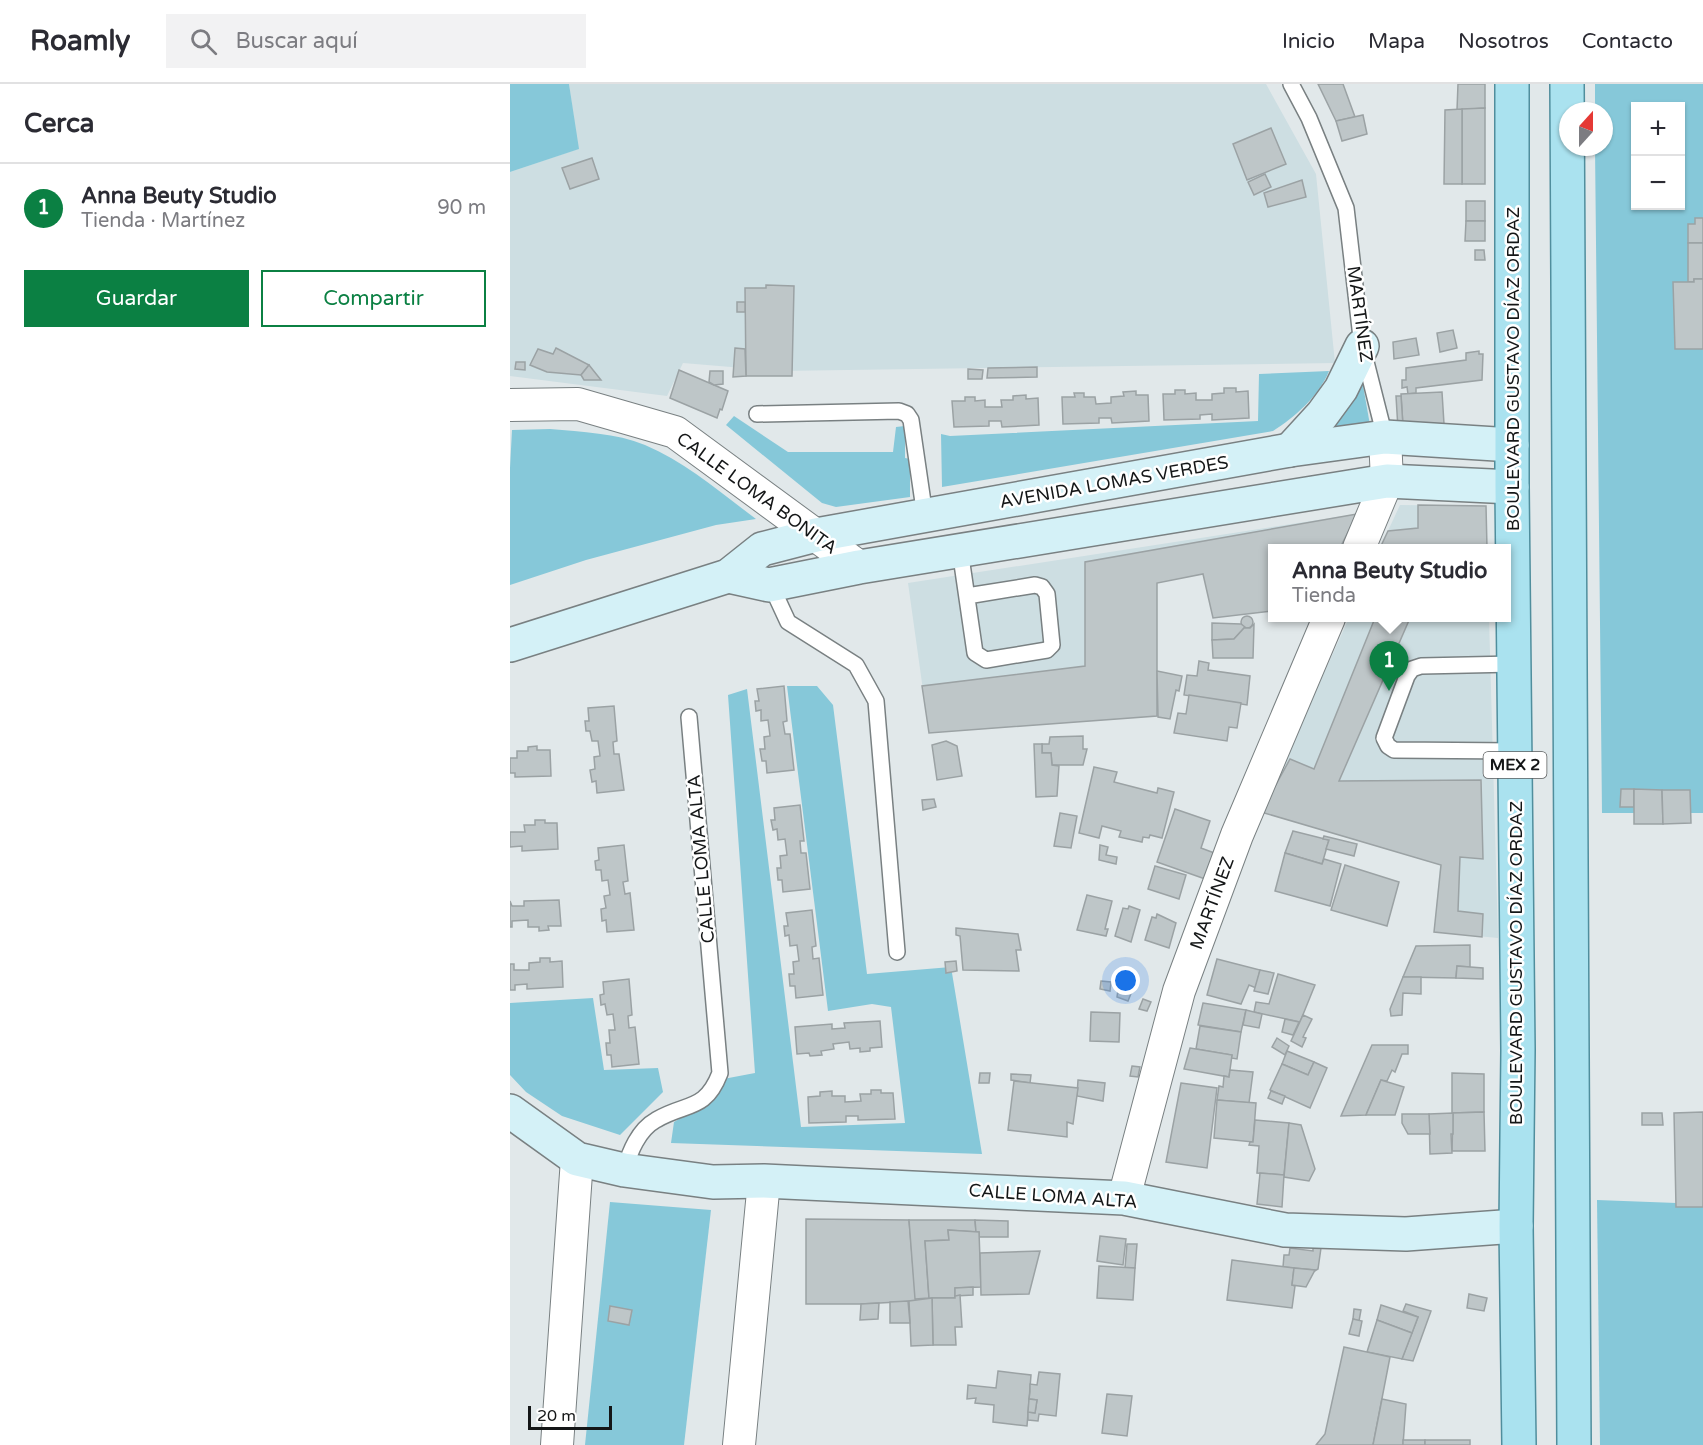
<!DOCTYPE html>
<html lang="es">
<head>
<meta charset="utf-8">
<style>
	body { margin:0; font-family:"Varela Round",sans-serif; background:#f2f2f3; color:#2b2b33 }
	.controls { position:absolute; right:18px; top:18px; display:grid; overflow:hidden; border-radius:0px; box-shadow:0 2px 4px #0004 }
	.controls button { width:54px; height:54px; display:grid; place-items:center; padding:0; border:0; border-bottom:2px solid #e1e1e2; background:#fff; color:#2b2b33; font:30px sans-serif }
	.compass { position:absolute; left:1049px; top:18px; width:54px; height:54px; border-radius:50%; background:#fff; box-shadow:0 2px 4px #0004; rotate:21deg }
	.scale { position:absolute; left:18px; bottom:15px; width:84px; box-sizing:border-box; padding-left:6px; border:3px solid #141617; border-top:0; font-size:16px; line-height:21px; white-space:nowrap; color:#141617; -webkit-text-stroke:4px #fff; paint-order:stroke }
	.you { position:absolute; left:616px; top:897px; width:21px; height:21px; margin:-15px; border:4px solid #fff; border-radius:50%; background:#1a73e8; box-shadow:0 0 0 9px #1a73e833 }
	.badge { display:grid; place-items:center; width:39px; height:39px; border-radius:50%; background:#0b8043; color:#fff; font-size:20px; font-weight:700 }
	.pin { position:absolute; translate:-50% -50px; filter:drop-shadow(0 2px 3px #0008) }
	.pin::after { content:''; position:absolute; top:32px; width:21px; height:18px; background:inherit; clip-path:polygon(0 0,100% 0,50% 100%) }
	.popup { position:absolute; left:758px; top:460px; width:243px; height:78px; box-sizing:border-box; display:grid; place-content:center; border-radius:0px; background:#fff; filter:drop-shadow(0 2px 4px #0005); font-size:20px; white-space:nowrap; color:#7c7c81 }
	.popup b { font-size:22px; color:#2b2b33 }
	.popup::after { content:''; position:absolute; left:50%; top:100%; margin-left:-12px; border:12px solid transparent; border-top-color:#fff }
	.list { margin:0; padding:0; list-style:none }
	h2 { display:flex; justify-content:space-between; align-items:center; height:78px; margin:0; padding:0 24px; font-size:26px }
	h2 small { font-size:20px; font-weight:400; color:#7c7c81 }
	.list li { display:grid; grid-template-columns:39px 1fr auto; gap:18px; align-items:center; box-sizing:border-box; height:90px; padding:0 24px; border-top:2px solid #e1e1e2 }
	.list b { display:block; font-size:22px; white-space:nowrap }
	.list p { margin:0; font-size:20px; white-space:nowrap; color:#7c7c81 }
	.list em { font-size:20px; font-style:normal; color:#7c7c81 }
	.actions { display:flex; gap:12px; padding:18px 24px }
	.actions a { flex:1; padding:14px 0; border:2px solid #0b8043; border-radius:0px; text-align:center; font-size:21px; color:#0b8043 }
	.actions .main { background:#0b8043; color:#fff }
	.icon { flex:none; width:33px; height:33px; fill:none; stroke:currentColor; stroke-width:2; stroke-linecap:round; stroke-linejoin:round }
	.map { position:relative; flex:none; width:1193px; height:1361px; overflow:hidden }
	header { display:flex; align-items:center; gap:36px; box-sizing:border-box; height:84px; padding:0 30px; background:#fff; border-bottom:2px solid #e1e1e2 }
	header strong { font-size:28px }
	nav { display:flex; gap:33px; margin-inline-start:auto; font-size:21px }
	.search { width:420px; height:54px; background:#f2f2f3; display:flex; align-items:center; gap:15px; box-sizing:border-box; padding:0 21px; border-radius:0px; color:#7c7c81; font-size:22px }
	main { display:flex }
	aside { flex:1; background:#fff }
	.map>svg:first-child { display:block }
</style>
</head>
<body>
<header>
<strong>Roamly</strong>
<div class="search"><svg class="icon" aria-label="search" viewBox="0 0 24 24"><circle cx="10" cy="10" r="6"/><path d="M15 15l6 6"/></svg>Buscar aquí</div>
<nav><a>Inicio</a><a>Mapa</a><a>Nosotros</a><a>Contacto</a></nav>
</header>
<main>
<aside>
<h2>Cerca<small></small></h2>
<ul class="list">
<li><span class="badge">1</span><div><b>Anna Beuty Studio</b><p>Tienda · Martínez</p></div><em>90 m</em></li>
</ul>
<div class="actions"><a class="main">Guardar</a><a>Compartir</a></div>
</aside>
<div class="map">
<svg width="1193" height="1361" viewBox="0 0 1193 1361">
	<rect width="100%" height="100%" fill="#e1e8ea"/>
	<g fill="#cddee2">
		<polygon points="59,0 756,0 806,90 825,279 269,287 173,279 157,312 0,292 0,88 68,65"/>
		<polygon points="890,421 976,422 977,464 870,464"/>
		<polygon points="847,430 830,464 762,464 762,527 703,534 693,490 647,499 647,632 419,649 398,499"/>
		<polygon points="839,534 979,534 988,854 924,848 930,781 751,728"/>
	</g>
	<g fill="#86c8d9" fill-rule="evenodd">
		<polygon points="0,0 59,0 69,65 0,88"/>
		<path d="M1085,0H1193V729H1092L1085,63H1094V27H1085ZM1126,22H1170V122H1126Z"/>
		<polygon points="849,279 860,341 812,347"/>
		<path d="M819,287C809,312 785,333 763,347L432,403L431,350L440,352L748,337L749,290Z"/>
		<polygon points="224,332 278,368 383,368 386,343 395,342 395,374 400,375 400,413 326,423 312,419 216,341"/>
		<path d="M40,345C72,348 106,349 135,361C176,378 211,409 246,435L206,441L76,476L0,501V384L2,346Z"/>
		<polygon points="277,602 307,602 323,621 357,890 441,883 472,1070 161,1059 164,1038 191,1022 208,996 245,989 218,611 237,605 291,1043 395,1039 381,923 362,920 318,927"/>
		<polygon points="83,914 94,986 148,984 153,1008 110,1051 52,1032 16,1008 0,991 0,919"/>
		<polygon points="1087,1116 1193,1120 1193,1361 1090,1361"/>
		<polygon points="100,1118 201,1126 174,1361 75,1361"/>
	</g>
	<g fill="#bec6c8" stroke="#9ba2a4" stroke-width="1.5">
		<polygon points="808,0 833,0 845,33 826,37"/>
		<polygon points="948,0 975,0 975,24 947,26"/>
		<polygon points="975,24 975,100 952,100 952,25"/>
		<polygon points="952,25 952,100 934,100 935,26"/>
		<polygon points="853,31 857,50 832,57 826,37"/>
		<polygon points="761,44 776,80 737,96 723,60"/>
		<polygon points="82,74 89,95 60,105 52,84"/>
		<polygon points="755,90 761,103 744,111 738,98"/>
		<polygon points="792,96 796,113 758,123 754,109"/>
		<rect x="956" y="117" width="19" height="20"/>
		<polygon points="1185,134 1193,134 1193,159 1178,159 1178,140 1185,140"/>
		<polygon points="956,137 975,137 975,157 955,157"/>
		<polygon points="1178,159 1193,159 1193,195 1184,195 1184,198 1178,198"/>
		<polygon points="965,166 974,166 975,176 965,176"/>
		<polygon points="1184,195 1193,195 1193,265 1165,265 1163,198 1184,198"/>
		<polygon points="256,201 284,202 282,292 236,292 235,204 256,204"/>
		<rect x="227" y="218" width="8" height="10"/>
		<polygon points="943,246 947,264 930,268 927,249"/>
		<polygon points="906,254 909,271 884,275 883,258"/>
		<polygon points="46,264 79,281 71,291 37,288 20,281 28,265 43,270"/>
		<polygon points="225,264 235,265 236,292 223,293"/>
		<polygon points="969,267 969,270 973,270 972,296 906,304 906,309 898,310 897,303 892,304 892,296 896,296 896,284 956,276 956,269"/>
		<polygon points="6,278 15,278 15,286 5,285"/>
		<polygon points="79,281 91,296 74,296 71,291"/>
		<polygon points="527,283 527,293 477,294 478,284"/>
		<polygon points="458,285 473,286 472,295 458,295"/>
		<polygon points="169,286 218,307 212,326 210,325 207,334 160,314"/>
		<polygon points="200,287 213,287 213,300 204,301 199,298"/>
		<polygon points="714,304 726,304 726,308 738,307 739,334 702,336 702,330 690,331 690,335 654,336 653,310 665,310 665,306 675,306 675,310 686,309 686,316 702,316 702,310 714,309"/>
		<polygon points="626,307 626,311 638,311 639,337 602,339 601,334 589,334 589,339 553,340 552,313 565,313 564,309 574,309 574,313 585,313 586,320 601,319 601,313 614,312 613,308"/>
		<polygon points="932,308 934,340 893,342 891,310"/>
		<polygon points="516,311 516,315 528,314 529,341 492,343 491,337 479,337 479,342 444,343 442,317 455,317 455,313 465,313 465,317 475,316 475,323 492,323 491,316 503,316 503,312"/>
		<polygon points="886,312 891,312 893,342 888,345"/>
		<polygon points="908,421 976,422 977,464 870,464 878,447 908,444"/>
		<polygon points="847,430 830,464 762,464 762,527 703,534 693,490 647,499 647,632 419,649 412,602 575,582 575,478"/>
		<circle cx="737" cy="538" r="6"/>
		<polygon points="865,534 900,534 829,697 971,696 973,775 950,773 948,827 973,830 972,853 924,848 931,781 751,728 780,675 804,685"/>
		<polygon points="702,539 731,540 735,543 724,555 702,556"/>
		<polygon points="744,540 743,574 703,574 702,556 724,555 734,544 740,544"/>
		<polygon points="689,577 699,579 698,586 740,592 737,621 674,611 677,591 687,592"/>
		<polygon points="647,587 672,592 669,607 666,606 660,635 648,633"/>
		<polygon points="274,602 277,637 273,638 275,650 280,650 284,686 257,689 256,677 252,677 250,665 255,665 254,653 260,652 258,636 251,637 251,626 246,627 245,617 249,617 247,605"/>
		<polygon points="679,611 731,619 727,644 719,643 717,657 664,649 668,629 676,630"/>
		<polygon points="104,622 107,657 103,658 104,670 109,670 114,706 87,709 86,697 82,698 80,686 85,685 84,673 90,672 88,657 82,657 80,647 76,647 75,637 79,637 78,624"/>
		<polygon points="573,652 573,665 577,665 573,681 542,681 541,669 532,669 532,660 539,660 540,653"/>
		<polygon points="436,657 447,662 452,692 427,696 422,661"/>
		<polygon points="524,660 532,660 532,669 541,669 542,681 549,682 547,712 526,713"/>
		<polygon points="27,662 27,666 40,666 41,692 5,693 5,689 0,689 0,674 7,674 7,667 18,667 18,663"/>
		<polygon points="584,683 607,688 604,698 647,709 648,704 664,708 652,754 640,751 639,754 633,753 632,758 609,753 611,747 592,742 589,754 569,749"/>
		<polygon points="1111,705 1124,705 1124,723 1110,723"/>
		<polygon points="1124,705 1152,706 1153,740 1124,740"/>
		<polygon points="1152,706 1180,706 1181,739 1153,740"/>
		<polygon points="424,715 426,723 413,726 412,716"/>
		<polygon points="290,721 294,757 290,757 291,769 296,769 300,805 273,808 272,796 268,796 267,784 271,784 270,772 277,771 275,755 268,756 267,745 263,746 261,736 265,736 264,724"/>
		<polygon points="665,725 700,737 691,764 707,770 698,796 647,778"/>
		<polygon points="550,729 567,732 561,764 544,762"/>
		<polygon points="25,736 35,736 35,739 47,739 48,765 12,767 12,762 0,763 0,748 15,748 14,741 25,741"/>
		<polygon points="783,747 819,756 812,780 775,769"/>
		<polygon points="814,752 847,760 844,772 816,765 819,756 813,755"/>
		<polygon points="114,761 118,797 113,798 115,810 120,809 124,846 97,848 96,836 92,837 91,825 96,824 94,812 100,811 98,796 92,797 91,786 86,786 85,777 89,776 88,764"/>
		<polygon points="590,761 598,763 596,771 607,773 606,780 589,776"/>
		<polygon points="775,769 812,780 814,775 831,780 820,822 765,807"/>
		<polygon points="835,781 889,798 877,842 821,826"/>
		<polygon points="645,782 676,791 669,815 638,805"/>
		<polygon points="577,811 602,817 595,845 598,845 596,852 567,846"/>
		<polygon points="49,816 51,842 38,842 39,846 29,847 29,843 18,843 18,836 2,837 2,843 0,843 0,817 2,822 14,822 14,817"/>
		<polygon points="619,822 630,826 621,858 605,852 613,824 618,825"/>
		<polygon points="302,826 306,862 302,863 303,875 309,874 313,911 286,914 285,902 280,902 279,890 284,890 283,878 289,877 287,861 280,862 279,851 275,852 274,842 278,842 276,829"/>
		<polygon points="647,830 666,839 659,864 635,856 642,833 646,834"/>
		<polygon points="446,844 508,850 511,866 506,866 509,887 453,886 450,852 446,851"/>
		<polygon points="960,861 960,883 947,882 946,894 893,893 906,862"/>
		<polygon points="30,874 40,874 40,878 52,877 53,903 17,905 17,900 5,901 5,906 0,906 0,880 4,880 4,886 19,886 19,879 30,878"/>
		<polygon points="707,875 750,886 746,904 739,901 731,920 697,911"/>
		<polygon points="446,877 447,887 436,889 435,878"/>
		<polygon points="947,882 973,884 973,895 946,894"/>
		<polygon points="750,886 764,889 758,910 744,907"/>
		<polygon points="768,890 805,901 790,938 744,928 746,918 759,920"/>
		<polygon points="620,891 627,893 624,902 617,900"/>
		<polygon points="893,893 911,893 911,910 893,909 892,931 881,932 880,925"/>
		<polygon points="119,895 122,931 118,932 119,944 125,943 129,980 102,983 101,971 97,971 96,959 100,959 99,946 105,946 103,930 97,931 95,920 91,921 90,911 94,910 93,898"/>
		<polygon points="591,897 601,898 600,907 590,905"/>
		<polygon points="614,905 622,907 618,917 607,913 608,906 613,907"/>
		<polygon points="633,915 641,918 637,927 629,925"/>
		<polygon points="693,919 736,926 731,948 688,941"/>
		<polygon points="736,926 752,930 749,944 733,941"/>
		<polygon points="581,928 610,929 609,958 580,957"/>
		<polygon points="793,931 802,935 793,953 796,954 792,963 781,957"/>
		<polygon points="775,935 789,938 783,951 772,948"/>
		<polygon points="370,937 372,963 360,964 360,967 350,968 350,964 340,965 339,958 323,960 324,965 311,967 312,971 300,972 299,969 287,970 285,943 322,940 322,945 335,944 334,939"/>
		<polygon points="690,942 731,948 727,975 721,974 722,971 686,965"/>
		<polygon points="767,954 779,962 775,971 762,963"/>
		<polygon points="862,961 898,961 898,970 892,970 885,988 882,986 877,997 871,996 856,1031 831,1032"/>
		<polygon points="680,964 722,971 719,993 674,985"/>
		<polygon points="777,967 804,978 798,991 772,980"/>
		<polygon points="804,978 817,984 800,1024 760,1006 772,980 798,991"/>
		<polygon points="622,982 630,983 628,993 620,992"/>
		<polygon points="720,986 743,988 739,1019 707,1016 709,1002 713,1003 714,992 719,993"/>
		<polygon points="470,989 480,989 479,999 469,999"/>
		<polygon points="942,989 974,990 974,1028 942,1029"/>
		<polygon points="501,990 521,991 520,999 501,996"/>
		<polygon points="568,996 595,999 593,1017 567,1012"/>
		<polygon points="871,996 894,1003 885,1031 856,1031"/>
		<polygon points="504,997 568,1004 563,1040 557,1038 557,1053 498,1046"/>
		<polygon points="671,999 707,1004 697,1084 656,1078"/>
		<polygon points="361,1006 371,1006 371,1009 383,1009 385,1035 348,1036 348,1032 336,1032 336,1038 299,1039 298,1013 310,1012 310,1008 322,1007 322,1012 335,1012 335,1018 351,1017 350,1010 361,1010"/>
		<polygon points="761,1007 775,1012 772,1020 758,1014"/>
		<polygon points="707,1016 746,1019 743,1058 704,1054"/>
		<polygon points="974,1028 975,1067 942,1067 943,1029"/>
		<polygon points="1193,1028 1193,1123 1166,1123 1164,1029"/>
		<polygon points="943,1029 943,1050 941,1050 942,1069 920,1070 919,1030"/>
		<polygon points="1132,1029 1152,1029 1153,1041 1132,1041"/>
		<polygon points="892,1030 919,1030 920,1050 898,1050 892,1039"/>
		<polygon points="745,1036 779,1039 774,1091 747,1089 749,1062 739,1061 740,1058 743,1058"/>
		<polygon points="779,1039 791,1041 805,1085 799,1097 774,1093"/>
		<polygon points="750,1089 774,1091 772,1123 747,1120"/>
		<polygon points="296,1135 399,1136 406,1217 351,1220 296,1220"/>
		<polygon points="399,1136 465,1136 466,1148 438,1146 439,1156 415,1157 419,1214 405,1215"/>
		<polygon points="465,1136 498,1137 498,1153 469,1153 469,1148 466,1148"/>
		<polygon points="438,1146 469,1148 471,1203 445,1204 445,1214 419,1214 415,1157 439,1156"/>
		<polygon points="590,1152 616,1155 613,1181 587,1177"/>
		<polygon points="617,1160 627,1160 625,1184 615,1184"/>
		<polygon points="803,1163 811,1164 808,1185 803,1188 805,1186 773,1183 774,1171 779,1171 780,1164 803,1167"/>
		<polygon points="530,1167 519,1210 471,1211 470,1169"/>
		<polygon points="722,1176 784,1184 782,1201 785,1202 782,1224 717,1216"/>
		<polygon points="589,1182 625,1184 623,1216 587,1214"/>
		<polygon points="784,1184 805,1186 796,1203 782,1201"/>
		<polygon points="463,1203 463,1211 445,1212 445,1204"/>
		<polygon points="959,1210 977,1214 974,1227 957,1224"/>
		<polygon points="450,1211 452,1243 445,1243 446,1261 423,1261 422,1214 445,1214 445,1212"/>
		<polygon points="422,1214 423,1261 401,1262 399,1217"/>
		<polygon points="398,1217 400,1239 380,1239 380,1218"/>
		<polygon points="369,1219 368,1235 350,1236 351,1220"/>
		<polygon points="896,1220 921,1227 903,1277 892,1275 908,1233 893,1227"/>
		<polygon points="871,1221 908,1233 902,1249 867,1236"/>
		<polygon points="100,1222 122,1226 119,1241 98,1237"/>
		<polygon points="844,1225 851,1226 849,1237 843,1235"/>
		<polygon points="843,1235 852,1237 849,1252 839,1250"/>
		<polygon points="867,1236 902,1249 892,1275 857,1268"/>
		<polygon points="834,1263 880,1273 863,1361 806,1361 815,1350"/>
		<polygon points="488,1287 521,1291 517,1342 483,1338 484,1321 465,1319 466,1314 457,1315 458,1301 486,1304"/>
		<polygon points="529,1288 550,1290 546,1332 529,1330 528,1337 518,1336 518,1328 525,1329 527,1316 519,1315 520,1308 520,1300 527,1301"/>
		<polygon points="597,1310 622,1312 617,1352 592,1349"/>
		<polygon points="519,1315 527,1316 525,1329 518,1328"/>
		<polygon points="872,1315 896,1320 893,1361 863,1361"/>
		<rect x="893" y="1356" width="22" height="5"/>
		<rect x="915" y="1356" width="45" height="5"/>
	</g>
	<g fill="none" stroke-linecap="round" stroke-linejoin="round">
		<g stroke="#798082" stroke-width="18">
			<g id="lane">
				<polyline points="781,0 799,34 836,124 852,262 875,353"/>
				<polyline points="247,330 389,327 397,330 401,336 415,432"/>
				<polyline points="450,466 465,569 476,576 537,566 542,561 537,510 532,503 525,501 457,512"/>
				<polyline points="259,497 278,538 346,581 366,617 387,868"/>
				<polyline points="1004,580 911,582 902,585 897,592 874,654 878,662 884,666 1005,667"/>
				<path d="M114,1086C120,1068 128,1046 146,1036C176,1018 195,1028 210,989L179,633"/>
			</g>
		</g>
		<g stroke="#798082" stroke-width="34">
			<g id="street">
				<polyline points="0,321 68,320 165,348 349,483"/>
				<polyline points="849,464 877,397 875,353"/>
				<polyline points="614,1114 669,907 727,751 819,534"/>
				<polyline points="47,1361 67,1075"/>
				<polyline points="229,1361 254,1097"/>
			</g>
		</g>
		<g stroke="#798082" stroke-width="36">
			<g id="secondary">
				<polyline points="780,366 812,331 831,305 852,262"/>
				<polyline points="218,492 259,501 349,483 877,397 1002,403"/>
				<polyline points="0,561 218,492 252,465 306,451 780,366 875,353 1002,361"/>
				<polyline points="0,1027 67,1075 114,1086 203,1098 254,1097 614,1114 775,1146 896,1150 1006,1142"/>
			</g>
		</g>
		<g stroke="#508e9d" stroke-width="36">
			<g id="primary">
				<polyline points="1002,0 1002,403 1008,966 1006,1142 1009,1361"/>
				<polyline points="1057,0 1064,1361"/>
			</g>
		</g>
		<use href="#lane" stroke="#fff" stroke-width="15"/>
		<use href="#street" stroke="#fff" stroke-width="32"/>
		<use href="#secondary" stroke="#d4f1f7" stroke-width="33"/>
		<use href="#primary" stroke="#aae2ef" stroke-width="33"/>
	</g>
	<g text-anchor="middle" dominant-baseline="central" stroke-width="5" stroke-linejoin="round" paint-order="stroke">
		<rect fill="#fff" stroke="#5a5c5d" stroke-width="1.5" x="973.5" y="668" width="63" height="26" rx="4.5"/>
		<g font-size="16" font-weight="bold" fill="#141617">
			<text x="1005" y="681">MEX 2</text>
		</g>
		<g font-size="18" fill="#141617" stroke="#fff">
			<text transform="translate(850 230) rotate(82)">MARTÍNEZ</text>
			<text transform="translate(1003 285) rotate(-90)">BOULEVARD GUSTAVO DÍAZ ORDAZ</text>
			<text transform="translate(604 398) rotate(-10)">AVENIDA LOMAS VERDES</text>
			<text transform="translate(247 409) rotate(36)">CALLE LOMA BONITA</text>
			<text transform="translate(191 775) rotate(-95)">CALLE LOMA ALTA</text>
			<text transform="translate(702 819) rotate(-70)">MARTÍNEZ</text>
			<text transform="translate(1006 879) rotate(-90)">BOULEVARD GUSTAVO DÍAZ ORDAZ</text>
			<text transform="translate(543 1112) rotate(4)">CALLE LOMA ALTA</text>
		</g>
	</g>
</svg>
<div class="controls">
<button>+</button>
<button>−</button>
</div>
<svg class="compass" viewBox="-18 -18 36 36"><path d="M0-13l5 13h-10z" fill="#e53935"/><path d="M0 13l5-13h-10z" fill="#7c7c81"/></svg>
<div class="scale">20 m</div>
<div class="you"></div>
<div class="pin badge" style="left:879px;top:607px">1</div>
<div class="popup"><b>Anna Beuty Studio</b>Tienda</div>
</div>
</main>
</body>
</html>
